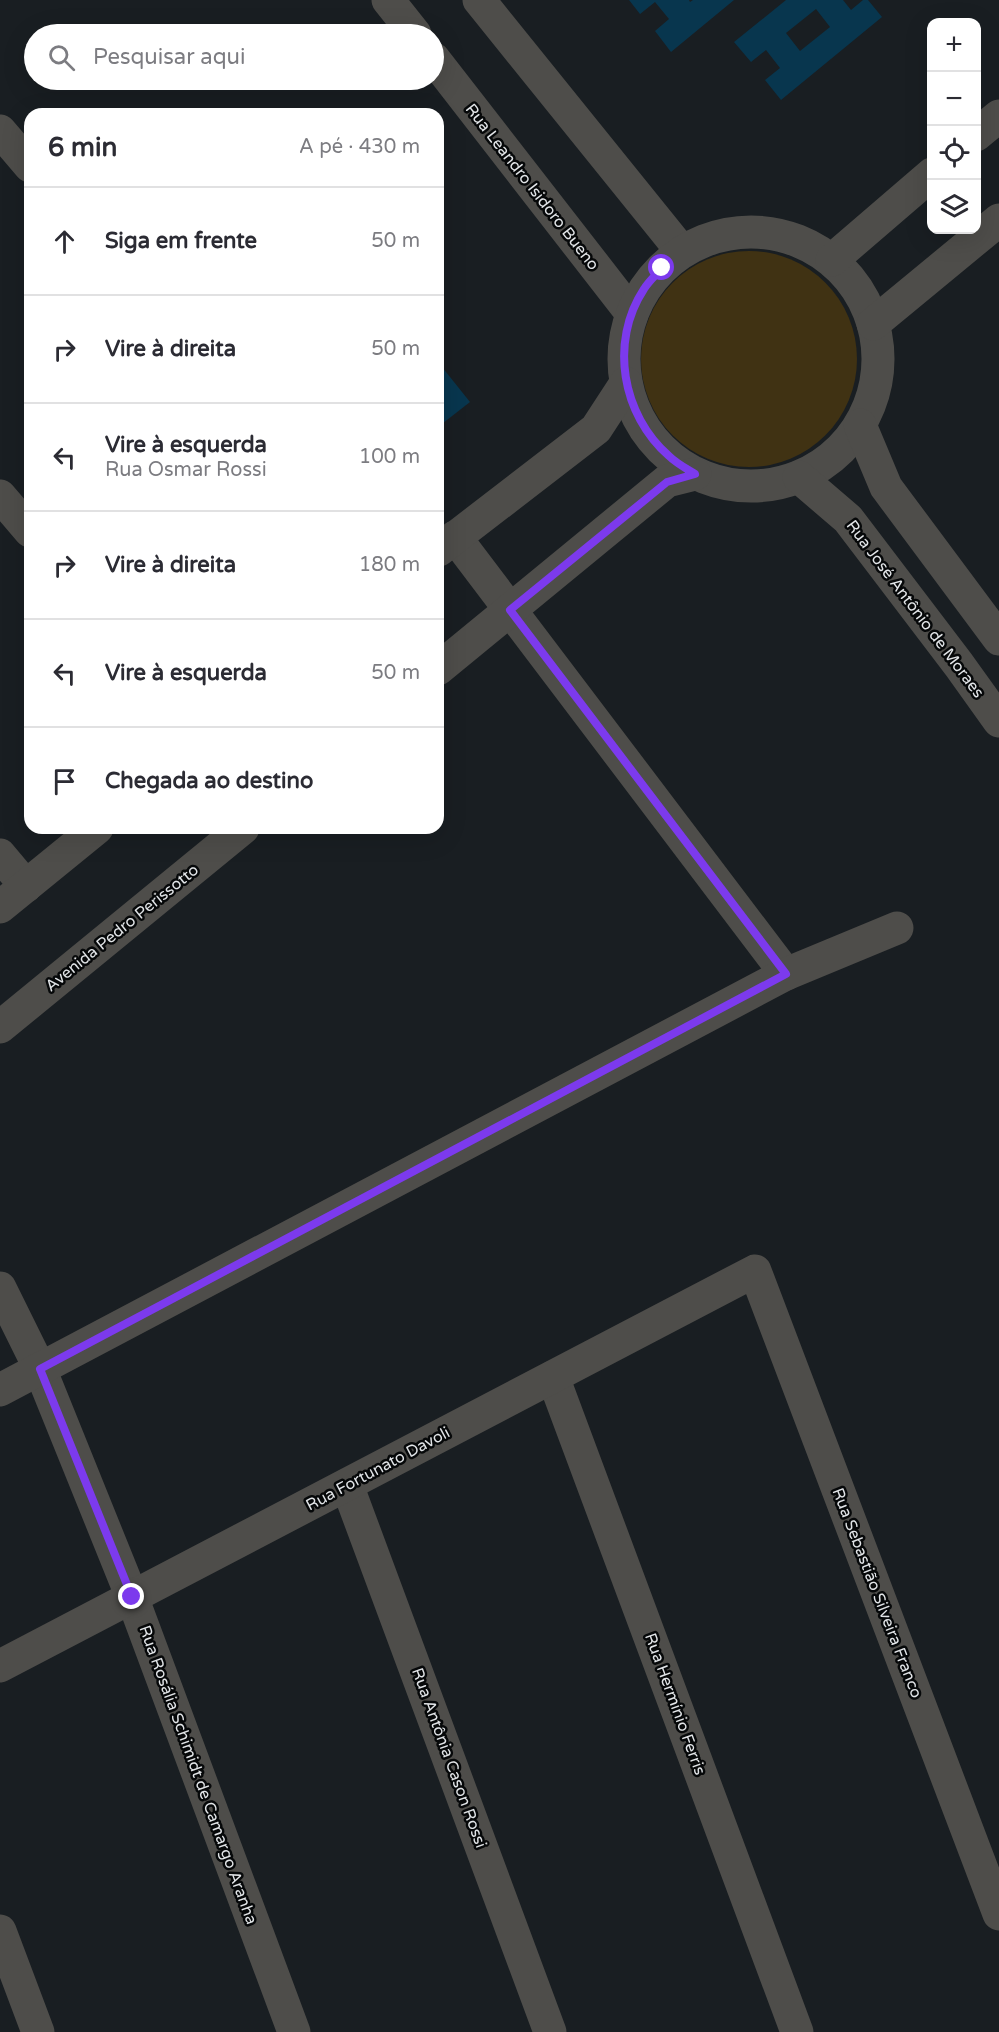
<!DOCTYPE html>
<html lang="pt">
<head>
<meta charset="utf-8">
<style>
	body { margin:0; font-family:"Varela Round",sans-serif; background:#f7f7f7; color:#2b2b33 }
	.controls { position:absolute; right:18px; top:18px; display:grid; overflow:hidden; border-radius:12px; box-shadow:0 6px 24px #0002 }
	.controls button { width:54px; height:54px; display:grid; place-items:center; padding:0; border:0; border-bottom:2px solid #e1e1e2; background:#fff; color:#2b2b33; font:30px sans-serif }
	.stop { position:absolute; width:18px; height:18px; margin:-14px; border:4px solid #7c3aed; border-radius:50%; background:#fff }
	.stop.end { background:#7c3aed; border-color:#fff; box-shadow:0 2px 6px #0008 }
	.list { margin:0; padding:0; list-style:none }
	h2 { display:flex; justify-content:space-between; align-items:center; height:78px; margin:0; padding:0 24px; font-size:26px }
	h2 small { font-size:20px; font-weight:400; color:#7c7c81 }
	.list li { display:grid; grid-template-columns:39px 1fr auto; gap:18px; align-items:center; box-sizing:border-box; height:108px; padding:0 24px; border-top:2px solid #e1e1e2 }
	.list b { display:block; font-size:22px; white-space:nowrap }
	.list p { margin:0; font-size:20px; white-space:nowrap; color:#7c7c81 }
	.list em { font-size:20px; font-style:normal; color:#7c7c81 }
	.icon { flex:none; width:33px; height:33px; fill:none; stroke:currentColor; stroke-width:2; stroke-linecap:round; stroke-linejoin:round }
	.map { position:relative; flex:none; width:999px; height:2032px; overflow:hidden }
	.search { position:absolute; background:#fff; box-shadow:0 6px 24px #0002; left:24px; top:24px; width:420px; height:66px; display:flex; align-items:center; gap:15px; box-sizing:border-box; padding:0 21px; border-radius:33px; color:#7c7c81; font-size:22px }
	.panel { position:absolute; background:#fff; box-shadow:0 6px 24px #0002; left:24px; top:108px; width:420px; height:726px; border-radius:18px }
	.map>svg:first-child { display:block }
</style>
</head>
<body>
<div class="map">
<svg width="999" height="2032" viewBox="0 0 999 2032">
	<rect width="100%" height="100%" fill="#191e22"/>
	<circle fill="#403213" cx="749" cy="359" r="108"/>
	<g fill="#08364e" fill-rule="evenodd">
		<polygon points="629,0 689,0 690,2 693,0 734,0 671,52 655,31 669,19 655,2 640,14"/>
		<path d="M786,0H843L851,10L863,0H868L882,17L781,100L765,80L780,68L766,50L751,62L734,42ZM816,9L830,27L800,51L786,33Z"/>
		<polygon points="438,362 470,402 438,427"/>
	</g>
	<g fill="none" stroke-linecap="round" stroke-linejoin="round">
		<g stroke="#4e4d4a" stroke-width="33">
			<polyline points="388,0 415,34"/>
			<polyline points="479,0 680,249"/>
			<polyline points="434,59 632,314"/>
			<polyline points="0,131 30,166"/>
			<polyline points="976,135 999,116"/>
			<circle cx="751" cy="359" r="127"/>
			<polyline points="832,260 932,174"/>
			<polyline points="873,324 999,220"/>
			<polyline points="860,425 886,487 999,639"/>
			<polyline points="799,477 848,519 959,665 999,721"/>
			<polyline points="0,496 30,531"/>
			<polyline points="455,537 786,974"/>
			<polyline points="439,550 596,429 626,383"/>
			<polyline points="438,669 667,481 695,474"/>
			<polyline points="0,855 26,886"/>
			<polyline points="0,907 97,828"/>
			<polyline points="0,1027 243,828"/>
			<polyline points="0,1288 40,1369 132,1597 294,2032"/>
			<polyline points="553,1377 797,2032"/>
			<polyline points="0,1390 786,974 897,928"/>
			<polyline points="347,1485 550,2032"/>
			<polyline points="0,1666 755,1271 999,1914"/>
			<polyline points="0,1931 38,2032"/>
		</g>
	</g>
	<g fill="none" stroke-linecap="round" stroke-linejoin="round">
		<path stroke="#7c3aed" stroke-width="8" d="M132,1597L40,1369L786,974L510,610L667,482L695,474C687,469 676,463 669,456C622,415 609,342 644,289C649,281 656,275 662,268"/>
	</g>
	<g text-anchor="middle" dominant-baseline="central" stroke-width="5" stroke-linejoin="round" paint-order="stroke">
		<g font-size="16" fill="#e2e5e8" stroke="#060809">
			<text transform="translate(532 187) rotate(52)">Rua Leandro Isidoro Bueno</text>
			<text transform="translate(915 609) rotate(53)">Rua José Antônio de Moraes</text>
			<text transform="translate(122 928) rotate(-39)">Avenida Pedro Perissotto</text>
			<text transform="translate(378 1469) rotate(-28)">Rua Fortunato Davoli</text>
			<text transform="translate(877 1593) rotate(69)">Rua Sebastião Silveira Franco</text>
			<text transform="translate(675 1704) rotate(70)">Rua Hermínio Ferris</text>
			<text transform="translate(449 1758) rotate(70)">Rua Antônia Cason Rossi</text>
			<text transform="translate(198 1775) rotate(70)">Rua Rosália Schimidt de Camargo Aranha</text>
		</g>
	</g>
</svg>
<div class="controls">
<button>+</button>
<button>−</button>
<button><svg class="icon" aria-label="locate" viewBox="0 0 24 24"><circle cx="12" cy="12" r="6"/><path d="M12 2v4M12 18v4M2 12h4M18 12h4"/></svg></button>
<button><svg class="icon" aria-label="layers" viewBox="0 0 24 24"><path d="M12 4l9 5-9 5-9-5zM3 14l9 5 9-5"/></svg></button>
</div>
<div class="stop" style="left:662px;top:268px"></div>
<div class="stop end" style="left:132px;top:1597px"></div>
<div class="search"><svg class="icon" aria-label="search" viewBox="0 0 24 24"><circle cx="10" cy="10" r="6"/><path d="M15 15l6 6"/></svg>Pesquisar aqui</div>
<section class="panel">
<h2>6 min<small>A pé · 430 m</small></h2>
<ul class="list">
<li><svg class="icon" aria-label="ahead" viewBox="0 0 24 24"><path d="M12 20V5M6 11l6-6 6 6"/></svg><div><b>Siga em frente</b></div><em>50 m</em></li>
<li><svg class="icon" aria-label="right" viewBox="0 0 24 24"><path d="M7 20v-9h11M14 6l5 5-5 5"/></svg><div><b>Vire à direita</b></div><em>50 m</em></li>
<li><svg class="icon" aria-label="left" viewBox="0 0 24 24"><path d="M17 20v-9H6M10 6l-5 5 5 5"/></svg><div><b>Vire à esquerda</b><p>Rua Osmar Rossi</p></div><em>100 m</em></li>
<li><svg class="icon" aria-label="right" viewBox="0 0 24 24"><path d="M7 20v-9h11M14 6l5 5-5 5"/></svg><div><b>Vire à direita</b></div><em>180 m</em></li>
<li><svg class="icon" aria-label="left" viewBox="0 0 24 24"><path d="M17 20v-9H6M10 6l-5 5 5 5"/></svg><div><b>Vire à esquerda</b></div><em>50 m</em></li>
<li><svg class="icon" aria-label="arrive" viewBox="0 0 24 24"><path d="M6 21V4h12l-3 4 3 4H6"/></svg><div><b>Chegada ao destino</b></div></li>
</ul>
</section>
</div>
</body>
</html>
